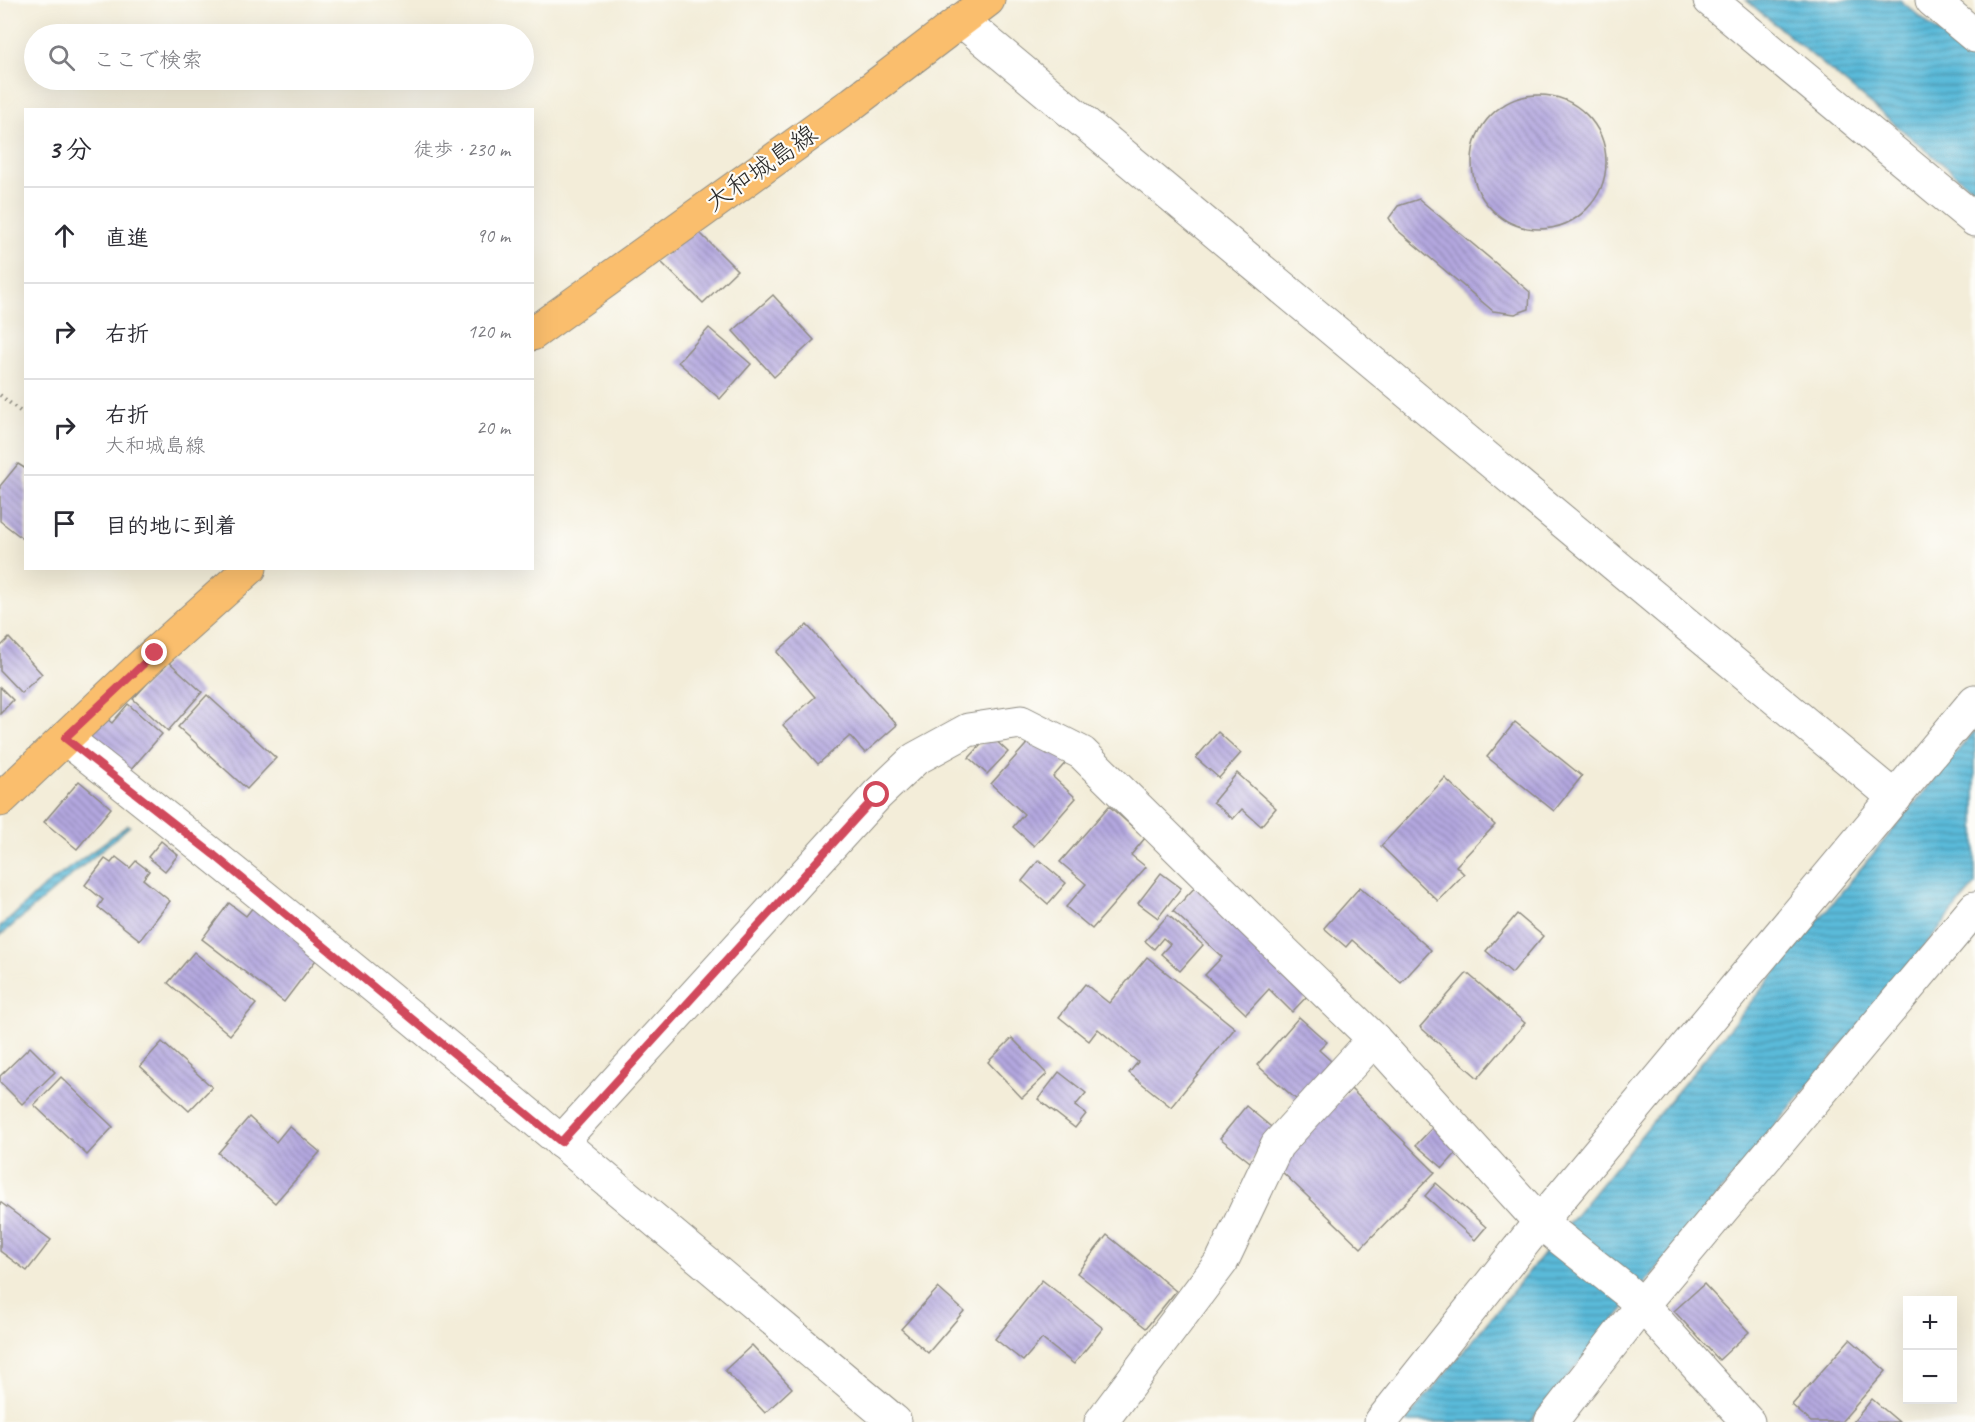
<!DOCTYPE html>
<html lang="ja">
<head>
<meta charset="utf-8">
<style>
	body { margin:0; font-family:Caveat,"Klee One",sans-serif; background:#f2f2f3; color:#2b2b33 }
	.controls { position:absolute; right:18px; bottom:18px; display:grid; overflow:hidden; border-radius:0px; box-shadow:0 6px 24px #0002 }
	.controls button { width:54px; height:54px; display:grid; place-items:center; padding:0; border:0; border-bottom:2px solid #e1e1e2; background:#fff; color:#2b2b33; font:30px sans-serif }
	.stop { position:absolute; width:18px; height:18px; margin:-14px; border:4px solid #d1495b; border-radius:50%; background:#fff }
	.stop.end { background:#d1495b; border-color:#fff; box-shadow:0 2px 6px #0008 }
	.list { margin:0; padding:0; list-style:none }
	h2 { display:flex; justify-content:space-between; align-items:center; height:78px; margin:0; padding:0 24px; font-size:26px }
	h2 small { font-size:20px; font-weight:400; color:#7c7c81 }
	.list li { display:grid; grid-template-columns:39px 1fr auto; gap:18px; align-items:center; box-sizing:border-box; height:96px; padding:0 24px; border-top:2px solid #e1e1e2 }
	.list b { display:block; font-size:22px; white-space:nowrap }
	.list p { margin:0; font-size:20px; white-space:nowrap; color:#7c7c81 }
	.list em { font-size:20px; font-style:normal; color:#7c7c81 }
	.icon { flex:none; width:33px; height:33px; fill:none; stroke:currentColor; stroke-width:2; stroke-linecap:round; stroke-linejoin:round }
	.map { position:relative; flex:none; width:1975px; height:1422px; overflow:hidden }
	.search { position:absolute; background:#fff; box-shadow:0 6px 24px #0002; left:24px; top:24px; width:510px; height:66px; display:flex; align-items:center; gap:15px; box-sizing:border-box; padding:0 21px; border-radius:33px; color:#7c7c81; font-size:22px }
	.panel { position:absolute; background:#fff; box-shadow:0 6px 24px #0002; left:24px; top:108px; width:510px; height:462px; border-radius:0px }
	.map>svg:first-child { display:block }
</style>
</head>
<body>
<div class="map">
<svg width="1975" height="1422" viewBox="0 0 1975 1422">
	<defs>
		<pattern id="water-rules" width="6" height="5" patternUnits="userSpaceOnUse" patternTransform="scale(1.5)"><rect width="6" height="5" fill="#5abad9"/><path d="M0 2.5h6" fill="none" stroke="#4b97b0"/></pattern>
		<pattern id="building-back-hatch" width="6" height="6" patternUnits="userSpaceOnUse" patternTransform="scale(1.5)"><rect width="6" height="6" fill="#b3a7df"/><path d="M-1 5l2 2M0 0l6 6M5-1l2 2" fill="none" stroke="#9288b5"/></pattern>
	</defs>
	<rect width="100%" height="100%" fill="#fdfcf7"/>
	<filter id="ink" filterUnits="userSpaceOnUse"><feTurbulence type="fractalNoise" baseFrequency=".0167" numOctaves="2"/><feDisplacementMap in="SourceGraphic" scale="12" xChannelSelector="R" yChannelSelector="G"/><feConvolveMatrix kernelMatrix="1 2 1 2 8 2 1 2 1" color-interpolation-filters="sRGB"/></filter>
	<filter id="wash" filterUnits="userSpaceOnUse"><feTurbulence type="fractalNoise" baseFrequency=".008" numOctaves="4" result="noise"/><feDisplacementMap in="SourceGraphic" scale="24" xChannelSelector="R" yChannelSelector="G"/><feGaussianBlur stdDeviation="1.35" result="paint"/><feColorMatrix in="noise" values="0 0 0 0 0 0 0 0 0 0 0 0 0 0 0 0 0 1.4 0 .05"/><feComposite in="paint" operator="in"/></filter>
	<g filter="url(#wash)">
		<rect width="100%" height="100%" fill="#f3edd9"/>
		<g fill="url(#water-rules)" stroke="#427282" stroke-width="1.5">
			<polygon points="1746,0 1900,0 1975,63 1975,191"/>
			<polygon points="1975,730 1975,885 1530,1422 1405,1422"/>
			<polygon points="128,825 130,826 0,936 0,926 13,916 41,889"/>
		</g>
		<g id="blocks">
			<g fill="url(#building-back-hatch)">
				<circle cx="1539" cy="162" r="67"/>
				<polygon points="1419,199 1530,292 1529,309 1515,314 1493,311 1396,229 1389,218 1398,206"/>
				<polygon points="693,226 737,270 703,303 659,260"/>
				<polygon points="773,295 814,340 774,377 733,331"/>
				<polygon points="709,328 751,364 720,399 678,362"/>
				<polygon points="18,464 26,469 26,541 0,521 0,486"/>
				<polygon points="807,625 897,725 865,753 850,736 818,764 783,725 815,697 777,652"/>
				<polygon points="9,638 42,674 21,693 0,671 0,647"/>
				<polygon points="168,661 202,692 168,731 133,699"/>
				<polygon points="0,687 13,700 0,714"/>
				<polygon points="207,695 276,758 247,789 178,727"/>
				<polygon points="128,704 162,734 121,781 76,742 101,714 112,723"/>
				<polygon points="1515,722 1582,776 1554,811 1487,757"/>
				<polygon points="1218,732 1241,753 1219,778 1196,758"/>
				<polygon points="990,735 1008,752 987,774 969,758"/>
				<polygon points="1032,738 1068,760 1053,777 1076,798 1034,846 1013,827 1024,814 991,784"/>
				<polygon points="1237,773 1276,808 1261,826 1242,809 1233,819 1213,802"/>
				<polygon points="1445,778 1495,825 1456,866 1464,874 1438,901 1381,846"/>
				<polygon points="79,781 111,808 77,849 44,822"/>
				<polygon points="1109,806 1145,838 1131,855 1146,867 1092,929 1066,907 1086,884 1060,862"/>
				<polygon points="161,841 178,855 165,871 148,857"/>
				<polygon points="116,857 130,868 136,861 149,871 143,879 170,901 140,940 98,907 103,900 85,885 105,859 111,863"/>
				<polygon points="1039,860 1066,883 1048,904 1022,881"/>
				<polygon points="1161,873 1181,888 1158,918 1138,903"/>
				<polygon points="1198,884 1311,992 1292,1012 1269,989 1246,1014 1205,975 1222,957 1173,911"/>
				<polygon points="1360,887 1431,950 1401,983 1352,940 1346,947 1324,928"/>
				<polygon points="257,902 322,952 284,1002 202,939 229,903 246,916"/>
				<polygon points="1517,914 1543,936 1512,973 1486,951"/>
				<polygon points="1168,915 1203,945 1180,971 1161,954 1170,944 1163,938 1154,949 1145,941"/>
				<polygon points="194,952 256,1004 230,1035 168,983"/>
				<polygon points="1147,957 1235,1028 1171,1107 1129,1073 1138,1062 1098,1029 1089,1041 1059,1017 1085,984 1109,1003"/>
				<polygon points="1467,973 1525,1023 1478,1078 1420,1027"/>
				<polygon points="1299,1017 1327,1042 1319,1050 1331,1061 1297,1100 1257,1065"/>
				<polygon points="1012,1038 1047,1074 1022,1098 988,1062"/>
				<polygon points="162,1042 212,1087 189,1111 140,1066"/>
				<polygon points="30,1047 55,1072 22,1104 0,1082 0,1076"/>
				<polygon points="1059,1072 1086,1093 1075,1106 1086,1114 1075,1128 1038,1099"/>
				<polygon points="61,1077 113,1127 87,1155 34,1105"/>
				<polygon points="1351,1089 1435,1172 1361,1248 1276,1166"/>
				<polygon points="1246,1106 1276,1131 1250,1162 1220,1138"/>
				<polygon points="249,1117 276,1142 289,1126 320,1152 275,1203 218,1153"/>
				<polygon points="1434,1126 1460,1149 1443,1168 1416,1145"/>
				<polygon points="1436,1183 1486,1227 1475,1240 1425,1196"/>
				<polygon points="0,1202 51,1240 27,1271 0,1251"/>
				<polygon points="1107,1235 1176,1291 1146,1328 1077,1273"/>
				<polygon points="1042,1280 1103,1328 1074,1364 1042,1339 1023,1361 995,1339"/>
				<polygon points="1704,1284 1749,1332 1719,1360 1674,1311"/>
				<polygon points="938,1288 964,1311 928,1353 901,1329"/>
				<polygon points="1850,1339 1886,1371 1841,1422 1811,1422 1792,1405"/>
				<polygon points="752,1345 792,1388 765,1413 725,1370"/>
				<polygon points="1872,1399 1899,1422 1853,1422"/>
			</g>
		</g>
	</g>
	<g filter="url(#ink)">
		<use href="#blocks" fill-opacity="0" stroke="#8f8c82" stroke-width="1.5"/>
		<g fill="none" stroke-linecap="round" stroke-linejoin="round">
			<g stroke="#8f8c82" stroke-width="35">
				<g id="minor">
					<polyline points="1710,0 1975,220"/>
					<polyline points="1932,0 1975,36"/>
					<polyline points="961,20 1895,798"/>
					<path d="M65,738C347,959 620,1191 895,1422"/>
					<polyline points="561,1142 877,795 915,759 968,730 1021,722 1082,753 1249,918 1374,1039 1540,1222 1624,1289 1642,1305 1748,1422"/>
					<polyline points="1101,1422 1222,1261 1277,1145 1374,1039"/>
					<polyline points="1381,1422 1540,1222 1975,701"/>
					<polyline points="1551,1422 1642,1305 1975,908"/>
				</g>
			</g>
			<g stroke="#8f8c82" stroke-width="35">
				<g id="major">
					<polyline points="532,334 853,103 988,0"/>
					<polyline points="0,800 155,653 250,568"/>
				</g>
			</g>
			<polyline stroke="#8f8c82" stroke-width="4" stroke-dasharray="1.5 4.5" stroke-linecap="butt" points="0,395 26,416"/>
			<use href="#minor" stroke="#fff" stroke-width="33"/>
			<use href="#major" stroke="#fabe6d" stroke-width="33"/>
		</g>
	</g>
	<g fill="none" stroke-linecap="round" stroke-linejoin="round" filter="url(#ink)">
		<polyline stroke="#d1495b" stroke-width="8" points="155,653 65,738 214,855 561,1142 877,795"/>
	</g>
	<g text-anchor="middle" dominant-baseline="central" stroke-width="4.5" stroke-linejoin="round" paint-order="stroke">
		<g font-size="26" fill="#2b2b2b" stroke="#fdfcf7">
			<text transform="translate(761 168) rotate(-35)">大和城島線</text>
		</g>
	</g>
</svg>
<div class="controls">
<button>+</button>
<button>−</button>
</div>
<div class="stop" style="left:877px;top:795px"></div>
<div class="stop end" style="left:155px;top:653px"></div>
<div class="search"><svg class="icon" aria-label="search" viewBox="0 0 24 24"><circle cx="10" cy="10" r="6"/><path d="M15 15l6 6"/></svg>ここで検索</div>
<section class="panel">
<h2>3 分<small>徒歩 · 230 m</small></h2>
<ul class="list">
<li><svg class="icon" aria-label="ahead" viewBox="0 0 24 24"><path d="M12 20V5M6 11l6-6 6 6"/></svg><div><b>直進</b></div><em>90 m</em></li>
<li><svg class="icon" aria-label="right" viewBox="0 0 24 24"><path d="M7 20v-9h11M14 6l5 5-5 5"/></svg><div><b>右折</b></div><em>120 m</em></li>
<li><svg class="icon" aria-label="right" viewBox="0 0 24 24"><path d="M7 20v-9h11M14 6l5 5-5 5"/></svg><div><b>右折</b><p>大和城島線</p></div><em>20 m</em></li>
<li><svg class="icon" aria-label="arrive" viewBox="0 0 24 24"><path d="M6 21V4h12l-3 4 3 4H6"/></svg><div><b>目的地に到着</b></div></li>
</ul>
</section>
</div>
</body>
</html>
